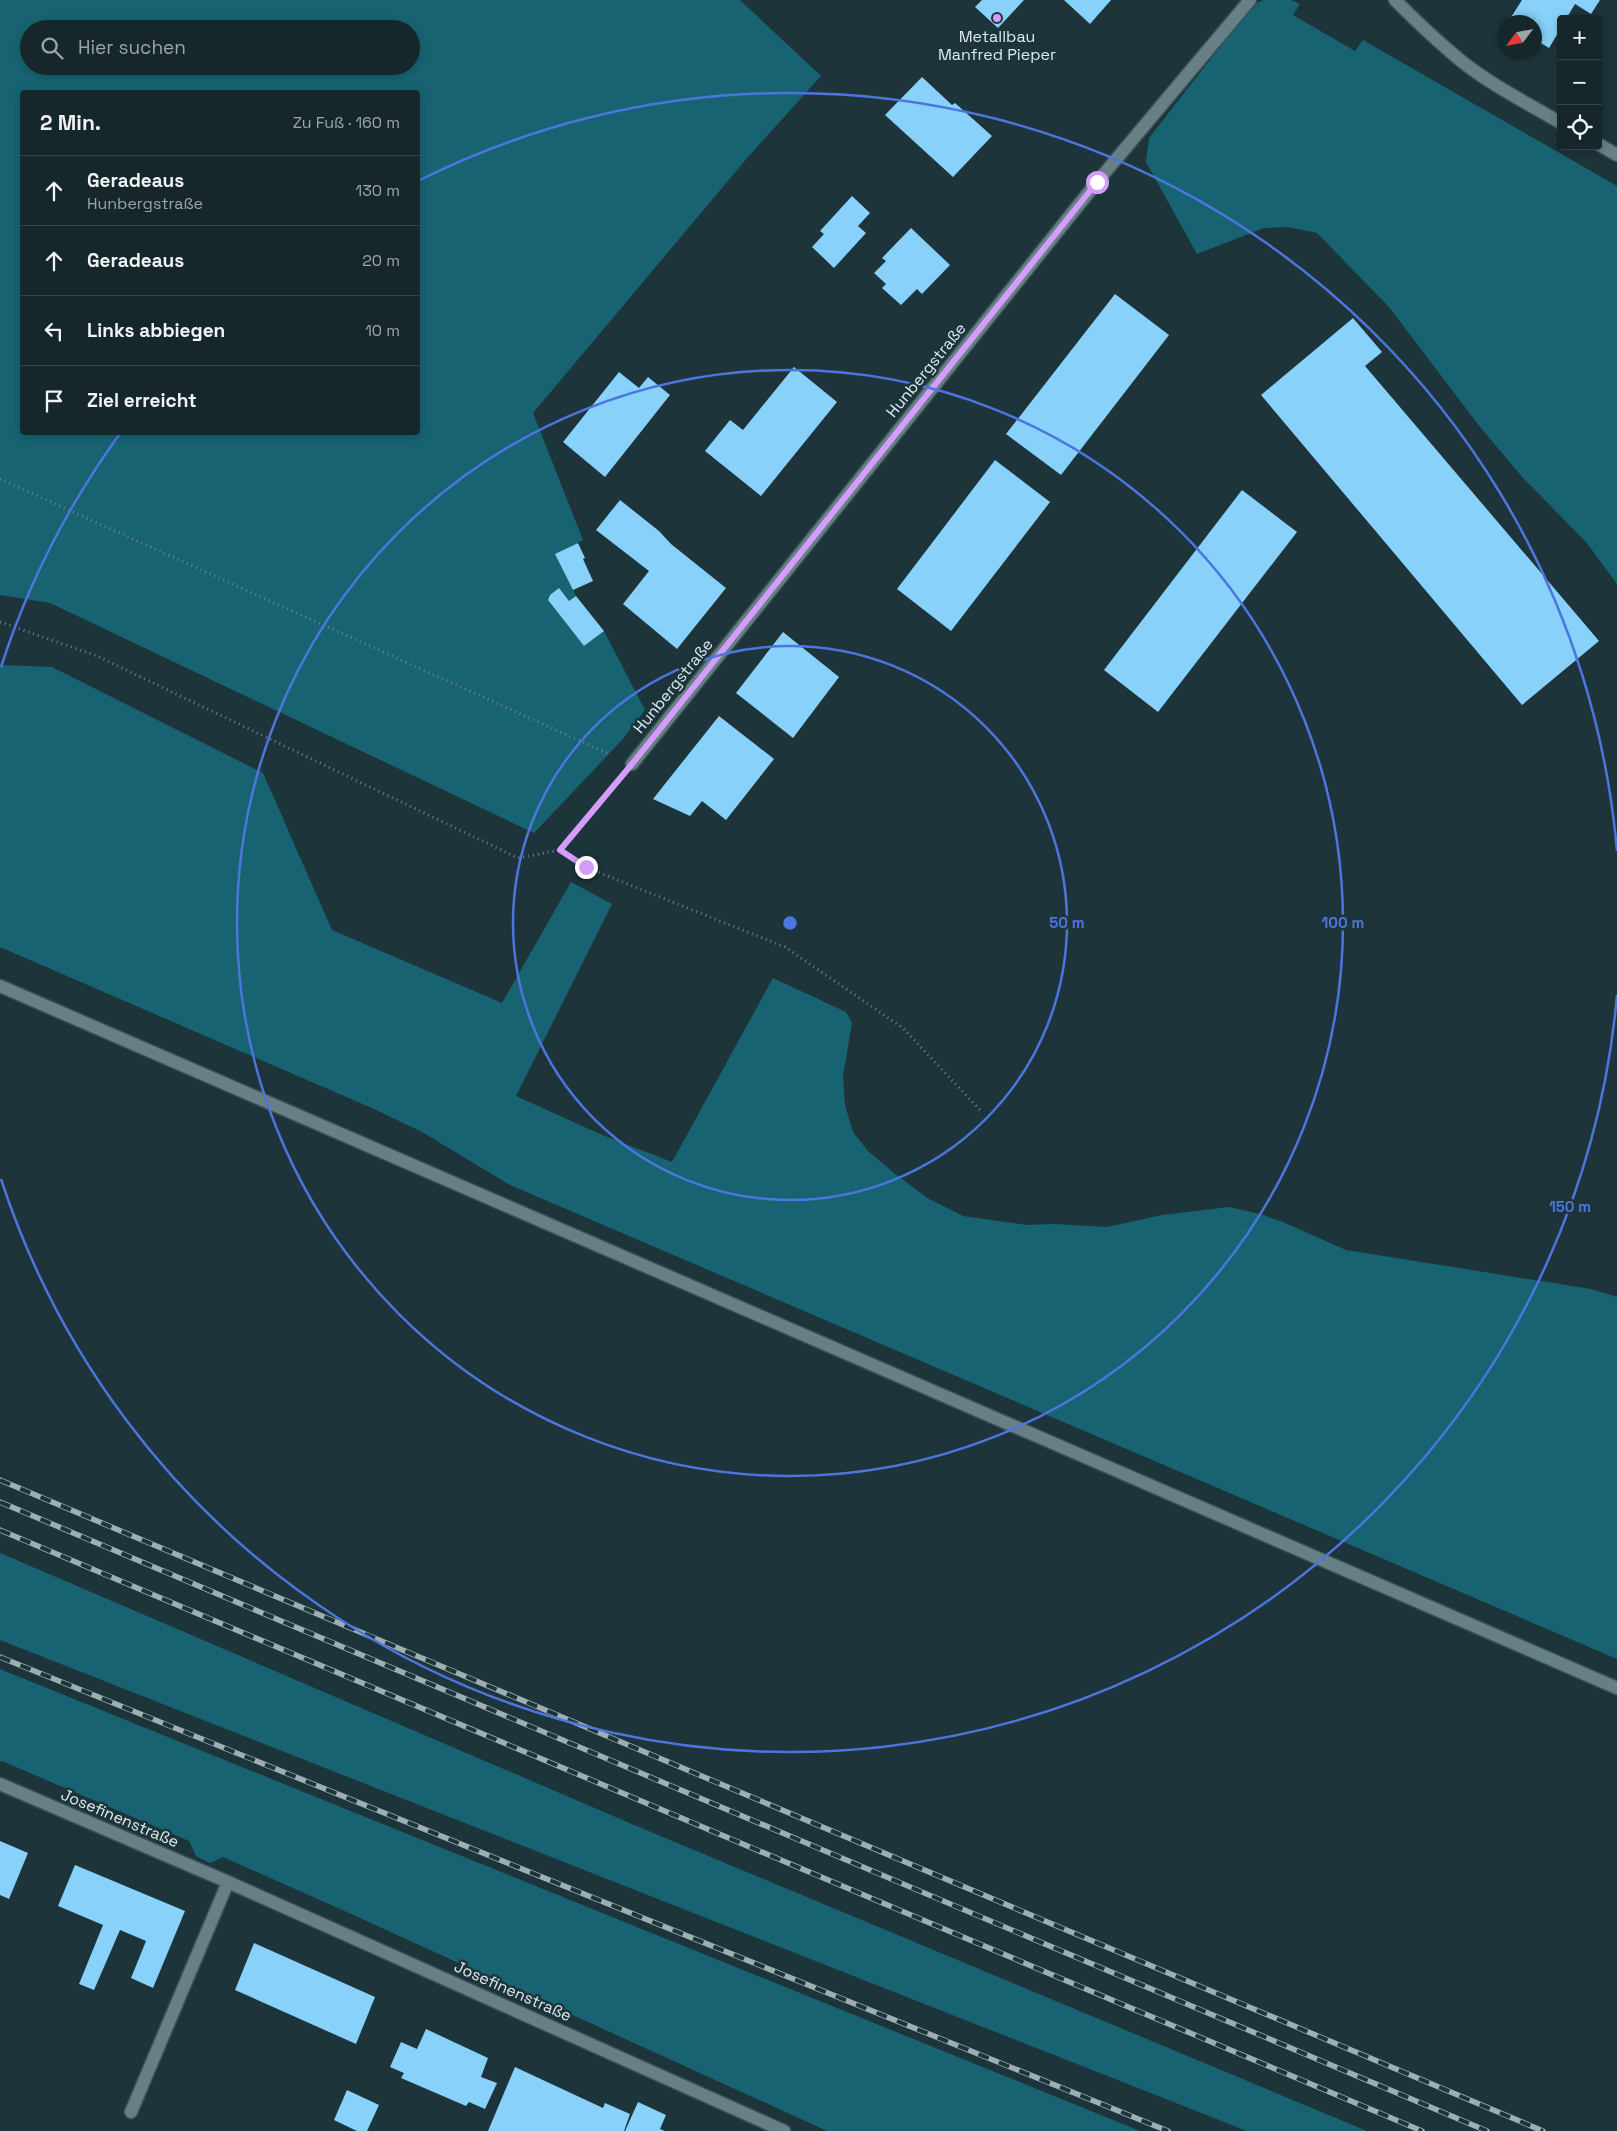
<!DOCTYPE html>
<html lang="de">
<head>
<meta charset="utf-8">
<style>
	body { margin:0; font-family:"Space Grotesk",sans-serif; background:#233338; color:#f1f3f6 }
	.controls { position:absolute; right:15px; top:15px; display:grid; overflow:hidden; border-radius:5px; box-shadow:0 2px 8px #0003 }
	.controls button { width:45px; height:45px; display:grid; place-items:center; padding:0; border:0; border-bottom:1px solid #354448; background:#16272c; color:#f1f3f6; font:25px sans-serif }
	.compass { position:absolute; left:1497px; top:15px; width:45px; height:45px; border-radius:50%; background:#16272c; box-shadow:0 2px 8px #0003; rotate:238deg }
	.stop { position:absolute; width:15px; height:15px; margin:-11px; border:4px solid #d49cfb; border-radius:50%; background:#fff }
	.stop.end { background:#d49cfb; border-color:#fff; box-shadow:0 1px 5px #0008 }
	.list { margin:0; padding:0; list-style:none }
	h2 { display:flex; justify-content:space-between; align-items:center; height:65px; margin:0; padding:0 20px; font-size:21px }
	h2 small { font-size:16px; font-weight:400; color:#9ea5a9 }
	.list li { display:grid; grid-template-columns:32px 1fr auto; gap:15px; align-items:center; box-sizing:border-box; height:70px; padding:0 20px; border-top:1px solid #354448 }
	.list b { display:block; font-size:19px; white-space:nowrap }
	.list p { margin:0; font-size:16px; white-space:nowrap; color:#9ea5a9 }
	.list em { font-size:16px; font-style:normal; color:#9ea5a9 }
	.icon { flex:none; width:28px; height:28px; fill:none; stroke:currentColor; stroke-width:2; stroke-linecap:round; stroke-linejoin:round }
	.map { position:relative; flex:none; width:1617px; height:2131px; overflow:hidden }
	.search { position:absolute; background:#16272c; box-shadow:0 2px 8px #0003; left:20px; top:20px; width:400px; height:55px; display:flex; align-items:center; gap:12px; box-sizing:border-box; padding:0 18px; border-radius:28px; color:#9ea5a9; font-size:19px }
	.panel { position:absolute; background:#16272c; box-shadow:0 2px 8px #0003; left:20px; top:90px; width:400px; height:345px; border-radius:5px }
	.map>svg:first-child { display:block }
</style>
</head>
<body>
<div class="map">
<svg width="1617" height="2131" viewBox="0 0 1617 2131">
	<rect width="100%" height="100%" fill="#1d343a"/>
	<g fill="#176372" fill-rule="evenodd">
		<path d="M0,0H740L821,76L748,157L533,413L583,540L556,554L576,596L569,601L559,589L550,595L548,600L584,646L604,631L645,710L623,739L534,833L50,603L0,595ZM29,29H411V66H29ZM22,92H418V432H22Z"/>
		<polygon points="1263,0 1291,0 1300,4 1293,15 1355,51 1363,40 1617,186 1617,584 1586,542 1524,479 1480,427 1389,307 1317,233 1288,227 1264,228 1197,254 1146,162 1149,138 1252,6"/>
		<polygon points="0,665 52,667 263,773 332,930 502,1003 571,882 612,904 516,1096 600,1134 672,1162 773,978 846,1012 852,1023 843,1076 845,1105 853,1132 868,1151 894,1173 929,1199 963,1216 1027,1225 1055,1224 1107,1227 1162,1215 1229,1207 1260,1214 1283,1222 1346,1250 1591,1289 1617,1297 1617,1659 510,1185 422,1132 374,1109 0,947"/>
		<polygon points="0,1553 632,1824 1367,2131 1247,2131 0,1640"/>
		<polygon points="0,1669 1037,2089 1140,2131 827,2131 349,1913 223,1857 210,1863 196,1856 189,1841 2,1761 0,1762"/>
	</g>
	<g fill="#87d1fa">
		<polygon points="982,0 1024,0 998,28 975,7"/>
		<polygon points="1064,0 1111,0 1090,24"/>
		<polygon points="1522,0 1600,0 1591,14 1575,4 1566,19 1561,19 1561,28 1549,48 1534,39 1534,22 1508,22"/>
		<polygon points="922,77 952,105 955,103 992,136 953,177 885,115"/>
		<polygon points="852,196 870,213 858,226 866,233 834,268 812,247 824,234 820,231"/>
		<polygon points="911,228 950,265 922,294 917,289 901,305 882,288 886,284 874,273 886,261 882,258"/>
		<polygon points="1115,294 1169,335 1061,475 1006,434"/>
		<polygon points="1353,318 1382,352 1365,366 1599,641 1522,705 1261,395"/>
		<polygon points="794,367 837,402 761,496 705,451 730,420 743,430"/>
		<polygon points="619,372 639,388 648,377 670,395 605,477 563,442"/>
		<polygon points="995,460 1050,502 951,631 897,589"/>
		<polygon points="1242,490 1297,532 1158,712 1104,670"/>
		<polygon points="620,500 659,531 671,544 726,588 677,649 623,604 649,571 596,530"/>
		<polygon points="578,543 585,558 583,559 593,581 573,590 555,554"/>
		<polygon points="559,588 569,601 576,596 604,631 584,646 548,600 550,595"/>
		<polygon points="783,632 839,677 793,738 736,693"/>
		<polygon points="719,716 774,759 726,820 702,801 690,816 653,799"/>
		<polygon points="0,1841 28,1853 9,1899 0,1895"/>
		<polygon points="75,1865 185,1911 153,1988 131,1978 146,1941 120,1930 94,1990 79,1984 103,1925 58,1906"/>
		<polygon points="254,1943 375,1997 356,2044 235,1990"/>
		<polygon points="426,2029 488,2058 481,2077 497,2083 485,2109 469,2102 466,2106 401,2078 404,2073 390,2067 401,2042 417,2049"/>
		<polygon points="515,2067 603,2108 605,2103 630,2114 624,2131 488,2131"/>
		<polygon points="347,2090 379,2105 367,2131 357,2131 334,2120"/>
		<polygon points="638,2102 666,2115 660,2129 665,2131 625,2131"/>
	</g>
	<g fill="none" stroke-linecap="round" stroke-linejoin="round">
		<g stroke="#3c5257" stroke-width="15">
			<g id="service">
				<polyline points="0,986 1617,1688"/>
				<polyline points="131,2112 228,1882"/>
			</g>
		</g>
		<g stroke="#3c5257" stroke-width="15">
			<g id="minor">
				<polyline points="632,764 1097,182 1250,0"/>
				<polyline points="0,1784 228,1882 784,2131"/>
			</g>
		</g>
		<g stroke="#3c5257" stroke-width="15">
			<g id="secondary">
				<path d="M1395,0C1416,21 1437,41 1460,60C1491,85 1527,103 1561,123"/>
				<polyline points="1598,144 1617,155"/>
			</g>
		</g>
		<g stroke="#6e8287" stroke-width="3" stroke-dasharray="1 4" stroke-linecap="butt">
			<polyline points="0,479 609,754"/>
			<polyline points="0,622 97,656 518,858 560,850 617,782"/>
			<polyline points="560,850 585,867 785,947 903,1028 980,1110"/>
		</g>
		<use href="#service" stroke="#668086" stroke-width="12"/>
		<use href="#minor" stroke="#668086" stroke-width="12"/>
		<use href="#secondary" stroke="#668086" stroke-width="12"/>
		<g stroke="#9eafb4" stroke-width="5.5">
			<g id="rail">
				<polyline points="0,1480 1543,2131"/>
				<polyline points="0,1502 1487,2131"/>
				<polyline points="0,1530 1422,2131"/>
				<polyline points="0,1657 1168,2131"/>
			</g>
		</g>
		<use href="#rail" stroke="#1d343a" stroke-width="4" stroke-dasharray="11" stroke-linecap="butt"/>
	</g>
	<g fill="none" stroke-linecap="round" stroke-linejoin="round">
		<polyline stroke="#d49cfb" stroke-width="6" points="586,867 560,850 632,764 1097,182"/>
	</g>
	<g fill="none" stroke="#4d75de" stroke-width="2.5">
		<circle cx="790" cy="923" r="277"/>
		<circle cx="790" cy="923" r="553"/>
		<path d="M1617 995A830 830 0 0 1 1 1179M1 667A830 830 0 0 1 119 435M420 180A830 830 0 0 1 1617 851"/>
	</g>
	<circle fill="#d49cfb" stroke="#1d343a" stroke-width="2" cx="997" cy="18" r="5"/>
	<g text-anchor="middle" dominant-baseline="central" stroke-width="5" stroke-linejoin="round" paint-order="stroke">
		<g font-size="16" fill="#ddebef" stroke="#1d343a">
			<text x="997" y="36">Metallbau<tspan x="997" dy="18">Manfred Pieper</tspan></text>
		</g>
		<g font-size="16" fill="#ddebef" stroke="#1d343a">
			<text transform="translate(926 370) rotate(-51)">Hunbergstraße</text>
			<text transform="translate(673 686) rotate(-51)">Hunbergstraße</text>
			<text transform="translate(120 1818) rotate(23)">Josefinenstraße</text>
			<text transform="translate(513 1991) rotate(24)">Josefinenstraße</text>
		</g>
	</g>
	<circle cx="790" cy="923" r="8" fill="#4d75de" stroke="#1d343a" stroke-width="2.5"/>
	<g font-size="15" text-anchor="middle" font-weight="bold" fill="#4d75de" stroke="#1d343a" stroke-width="5" stroke-linejoin="round" paint-order="stroke">
		<text x="1067" y="928">50 m</text>
		<text x="1343" y="928">100 m</text>
		<text x="1570" y="1212">150 m</text>
	</g>
</svg>
<div class="controls">
<button>+</button>
<button>−</button>
<button><svg class="icon" aria-label="locate" viewBox="0 0 24 24"><circle cx="12" cy="12" r="6"/><path d="M12 2v4M12 18v4M2 12h4M18 12h4"/></svg></button>
</div>
<svg class="compass" viewBox="-18 -18 36 36"><path d="M0-13l5 13h-10z" fill="#e53935"/><path d="M0 13l5-13h-10z" fill="#9ea5a9"/></svg>
<div class="stop" style="left:1097px;top:182px"></div>
<div class="stop end" style="left:586px;top:867px"></div>
<div class="search"><svg class="icon" aria-label="search" viewBox="0 0 24 24"><circle cx="10" cy="10" r="6"/><path d="M15 15l6 6"/></svg>Hier suchen</div>
<section class="panel">
<h2>2 Min.<small>Zu Fuß · 160 m</small></h2>
<ul class="list">
<li><svg class="icon" aria-label="ahead" viewBox="0 0 24 24"><path d="M12 20V5M6 11l6-6 6 6"/></svg><div><b>Geradeaus</b><p>Hunbergstraße</p></div><em>130 m</em></li>
<li><svg class="icon" aria-label="ahead" viewBox="0 0 24 24"><path d="M12 20V5M6 11l6-6 6 6"/></svg><div><b>Geradeaus</b></div><em>20 m</em></li>
<li><svg class="icon" aria-label="left" viewBox="0 0 24 24"><path d="M17 20v-9H6M10 6l-5 5 5 5"/></svg><div><b>Links abbiegen</b></div><em>10 m</em></li>
<li><svg class="icon" aria-label="arrive" viewBox="0 0 24 24"><path d="M6 21V4h12l-3 4 3 4H6"/></svg><div><b>Ziel erreicht</b></div></li>
</ul>
</section>
</div>
</body>
</html>
